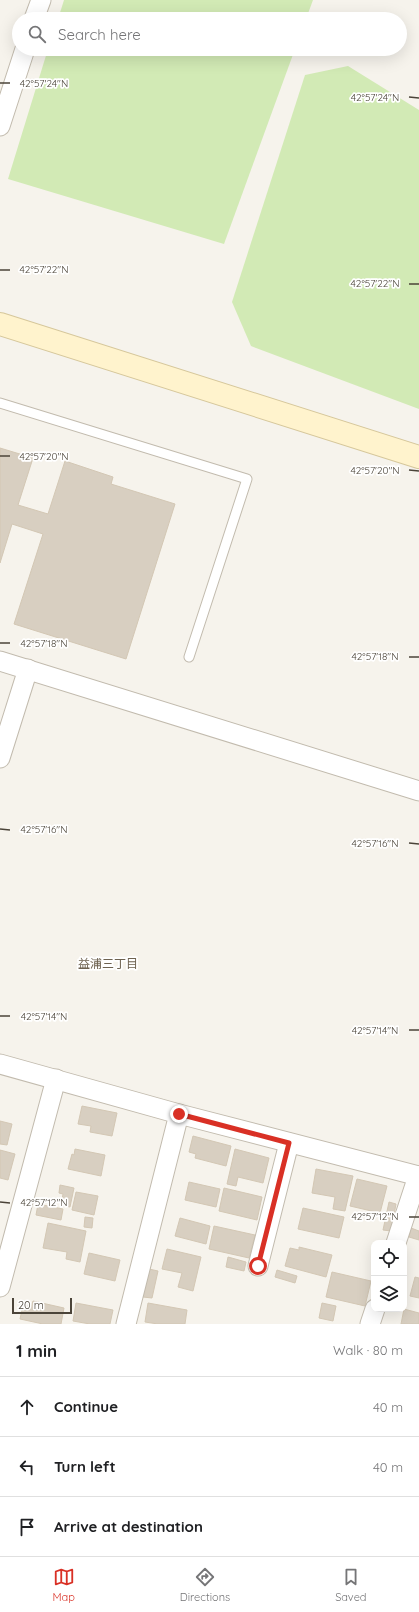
<!DOCTYPE html>
<html lang="en">
<head>
<meta charset="utf-8">
<style>
	body { margin:0; font-family:Quicksand,"Noto Sans JP",sans-serif; background:#f2f2f2; color:#202124 }
	.controls { position:absolute; right:12px; bottom:12px; display:grid; overflow:hidden; border-radius:8px; box-shadow:0 4px 16px #0002 }
	.controls button { width:36px; height:36px; display:grid; place-items:center; padding:0; border:0; border-bottom:1px solid #e0e0e0; background:#fff; color:#202124; font:20px sans-serif }
	.scale { position:absolute; left:12px; bottom:10px; width:60px; box-sizing:border-box; padding-left:4px; border:2px solid #4b4439; border-top:0; font-size:11px; line-height:14px; white-space:nowrap; color:#4b4439; -webkit-text-stroke:3px #fff; paint-order:stroke }
	.stop { position:absolute; width:12px; height:12px; margin:-9px; border:3px solid #d93025; border-radius:50%; background:#fff }
	.stop.end { background:#d93025; border-color:#fff; box-shadow:0 1px 4px #0008 }
	.list { margin:0; padding:0; list-style:none }
	h2 { display:flex; justify-content:space-between; align-items:center; height:52px; margin:0; padding:0 16px; font-size:17px }
	h2 small { font-size:13px; font-weight:400; color:#757577 }
	.list li { display:grid; grid-template-columns:26px 1fr auto; gap:12px; align-items:center; box-sizing:border-box; height:60px; padding:0 16px; border-top:1px solid #e0e0e0 }
	.list b { display:block; font-size:15px; white-space:nowrap }
	.list em { font-size:13px; font-style:normal; color:#757577 }
	.icon { flex:none; width:22px; height:22px; fill:none; stroke:currentColor; stroke-width:2; stroke-linecap:round; stroke-linejoin:round }
	.map { position:relative; flex:none; width:419px; height:1324px; overflow:hidden }
	.search { position:absolute; background:#fff; box-shadow:0 4px 16px #0002; left:12px; right:12px; top:12px; height:44px; display:flex; align-items:center; gap:10px; box-sizing:border-box; padding:0 14px; border-radius:22px; color:#757577; font-size:15px }
	.sheet { height:232px; background:#fff }
	nav { display:flex; justify-content:space-around; align-items:center; box-sizing:border-box; height:56px; border-top:1px solid #e0e0e0; background:#fff; font-size:11px; color:#757577 }
	nav a { display:grid; justify-items:center; gap:2px }
	nav .on { color:#d93025 }
	.map>svg:first-child { display:block }
</style>
</head>
<body>
<div class="map">
<svg width="419" height="1324" viewBox="0 0 419 1324">
	<rect width="100%" height="100%" fill="#f6f3ec"/>
	<g fill="#d2eab5">
		<polygon points="64,0 313,0 306,19 58,19"/>
		<polygon points="48,49 295,49 224,244 8,179"/>
		<polygon points="348,66 419,110 419,409 251,346 232,302 305,75"/>
	</g>
	<g fill="#d8cfc1" stroke="#d3c7b4">
		<polygon points="0,448 33,458 18,505 48,514 65,461 113,477 111,484 175,504 126,659 14,624 43,534 12,524 0,563"/>
		<polygon points="82,1106 117,1113 112,1136 90,1132 91,1126 78,1124"/>
		<polygon points="0,1121 12,1124 7,1145 0,1144"/>
		<polygon points="193,1136 231,1146 226,1166 195,1158 196,1154 189,1152"/>
		<polygon points="75,1149 105,1155 101,1176 68,1169 72,1154 74,1155"/>
		<polygon points="235,1149 269,1158 263,1183 238,1177 236,1186 227,1184"/>
		<polygon points="0,1150 15,1154 8,1180 0,1178"/>
		<polygon points="316,1169 353,1176 345,1211 333,1209 335,1197 312,1193"/>
		<polygon points="357,1179 387,1186 380,1213 350,1206"/>
		<polygon points="189,1182 220,1189 216,1207 185,1200"/>
		<polygon points="60,1185 74,1188 70,1207 61,1205 63,1194 59,1193"/>
		<polygon points="224,1188 262,1197 257,1220 219,1211"/>
		<polygon points="76,1192 98,1196 94,1215 72,1210"/>
		<polygon points="389,1202 396,1204 391,1231 383,1230"/>
		<polygon points="38,1204 63,1209 61,1220 36,1215"/>
		<polygon points="303,1208 344,1217 339,1238 298,1229"/>
		<polygon points="85,1217 93,1218 92,1228 84,1227"/>
		<polygon points="180,1218 210,1226 206,1244 175,1236"/>
		<polygon points="48,1223 86,1231 80,1262 66,1259 67,1252 43,1248"/>
		<polygon points="214,1226 255,1235 249,1258 209,1249"/>
		<polygon points="411,1228 419,1231 419,1240 409,1237"/>
		<polygon points="299,1247 332,1255 326,1277 285,1266 290,1248 299,1250"/>
		<polygon points="167,1249 201,1257 193,1291 178,1287 182,1273 162,1269"/>
		<polygon points="89,1253 120,1260 115,1281 84,1274"/>
		<polygon points="228,1257 246,1262 244,1271 226,1267"/>
		<polygon points="149,1269 158,1271 152,1298 143,1297"/>
		<polygon points="277,1270 297,1276 295,1283 275,1277"/>
		<polygon points="332,1272 371,1281 365,1306 326,1297"/>
		<polygon points="415,1277 419,1278 419,1298 410,1296"/>
		<polygon points="33,1301 64,1308 61,1324 43,1324 20,1319 23,1305 31,1307"/>
		<polygon points="76,1303 113,1310 110,1324 90,1324 73,1321"/>
		<polygon points="148,1303 187,1310 185,1324 158,1324 145,1322"/>
		<polygon points="322,1303 336,1306 333,1321 319,1318"/>
		<polygon points="404,1309 419,1313 419,1324 401,1324"/>
	</g>
	<g fill="none" stroke-linecap="round" stroke-linejoin="round">
		<g stroke="#c2bbae" stroke-width="11">
			<polyline id="lane" points="0,403 247,479 189,657"/>
		</g>
		<g stroke="#c2bbae" stroke-width="21">
			<g id="street">
				<polyline points="34,19 41,0"/>
				<polyline points="0,126 25,49"/>
				<polyline points="0,661 419,791"/>
				<polyline points="0,758 28,669"/>
				<polyline points="0,1064 179,1114 419,1176"/>
				<polyline points="396,1243 418,1176"/>
				<polyline points="258,1266 289,1143"/>
				<polyline points="0,1287 56,1079"/>
				<polyline points="126,1324 179,1114"/>
				<polyline points="370,1324 375,1309"/>
			</g>
		</g>
		<g stroke="#d6c79b" stroke-width="24">
			<polyline id="secondary" points="0,324 419,457"/>
		</g>
		<use href="#lane" stroke="#fff" stroke-width="9"/>
		<use href="#street" stroke="#fff" stroke-width="19"/>
		<use href="#secondary" stroke="#fff3cd" stroke-width="22"/>
	</g>
	<g fill="none" stroke-linecap="round" stroke-linejoin="round">
		<polyline stroke="#d93025" stroke-width="5" points="179,1114 289,1143 258,1266"/>
	</g>
	<path fill="none" stroke="#4b4439" stroke-width="1.5" d="M0,83H10M409,97L419,98M0,270H10M409,284H419M0,456H10M409,470L419,471M0,643H10M409,657H419M0,829L10,830M409,843L419,844M0,1016H10M409,1030H419M0,1202L10,1203M409,1217H419"/>
	<g text-anchor="middle" dominant-baseline="central" stroke-width="3.5" stroke-linejoin="round" paint-order="stroke">
		<g font-size="12" fill="#6e6250" stroke="#fff">
			<text x="108" y="963">益浦三丁目</text>
		</g>
	</g>
	<g font-size="10" text-anchor="middle" fill="#4b4439" stroke="#fff" stroke-width="3.5" stroke-linejoin="round" paint-order="stroke">
		<text x="44" y="87">42°57'24"N</text>
		<text x="375" y="101">42°57'24"N</text>
		<text x="44" y="273">42°57'22"N</text>
		<text x="375" y="287">42°57'22"N</text>
		<text x="44" y="460">42°57'20"N</text>
		<text x="375" y="474">42°57'20"N</text>
		<text x="44" y="647">42°57'18"N</text>
		<text x="375" y="660">42°57'18"N</text>
		<text x="44" y="833">42°57'16"N</text>
		<text x="375" y="847">42°57'16"N</text>
		<text x="44" y="1020">42°57'14"N</text>
		<text x="375" y="1034">42°57'14"N</text>
		<text x="44" y="1206">42°57'12"N</text>
		<text x="375" y="1220">42°57'12"N</text>
	</g>
</svg>
<div class="controls">
<button><svg class="icon" aria-label="locate" viewBox="0 0 24 24"><circle cx="12" cy="12" r="6"/><path d="M12 2v4M12 18v4M2 12h4M18 12h4"/></svg></button>
<button><svg class="icon" aria-label="layers" viewBox="0 0 24 24"><path d="M12 4l9 5-9 5-9-5zM3 14l9 5 9-5"/></svg></button>
</div>
<div class="scale">20 m</div>
<div class="stop" style="left:258px;top:1266px"></div>
<div class="stop end" style="left:179px;top:1114px"></div>
<div class="search"><svg class="icon" aria-label="search" viewBox="0 0 24 24"><circle cx="10" cy="10" r="6"/><path d="M15 15l6 6"/></svg>Search here</div>
</div>
<section class="sheet">
<h2>1 min<small>Walk · 80 m</small></h2>
<ul class="list">
<li><svg class="icon" aria-label="ahead" viewBox="0 0 24 24"><path d="M12 20V5M6 11l6-6 6 6"/></svg><div><b>Continue</b></div><em>40 m</em></li>
<li><svg class="icon" aria-label="left" viewBox="0 0 24 24"><path d="M17 20v-9H6M10 6l-5 5 5 5"/></svg><div><b>Turn left</b></div><em>40 m</em></li>
<li><svg class="icon" aria-label="arrive" viewBox="0 0 24 24"><path d="M6 21V4h12l-3 4 3 4H6"/></svg><div><b>Arrive at destination</b></div></li>
</ul>
</section>
<nav>
<a class="on"><svg class="icon" aria-label="map" viewBox="0 0 24 24"><path d="M3 6l6-2 6 2 6-2v14l-6 2-6-2-6 2zM9 4v14M15 6v14"/></svg>Map</a>
<a><svg class="icon" aria-label="directions" viewBox="0 0 24 24"><path d="M12 3l9 9-9 9-9-9zM9 14v-3h6M13 9l2 2-2 2"/></svg>Directions</a>
<a><svg class="icon" aria-label="saved" viewBox="0 0 24 24"><path d="M7 4h10v16l-5-4-5 4z"/></svg>Saved</a>
</nav>
</body>
</html>
